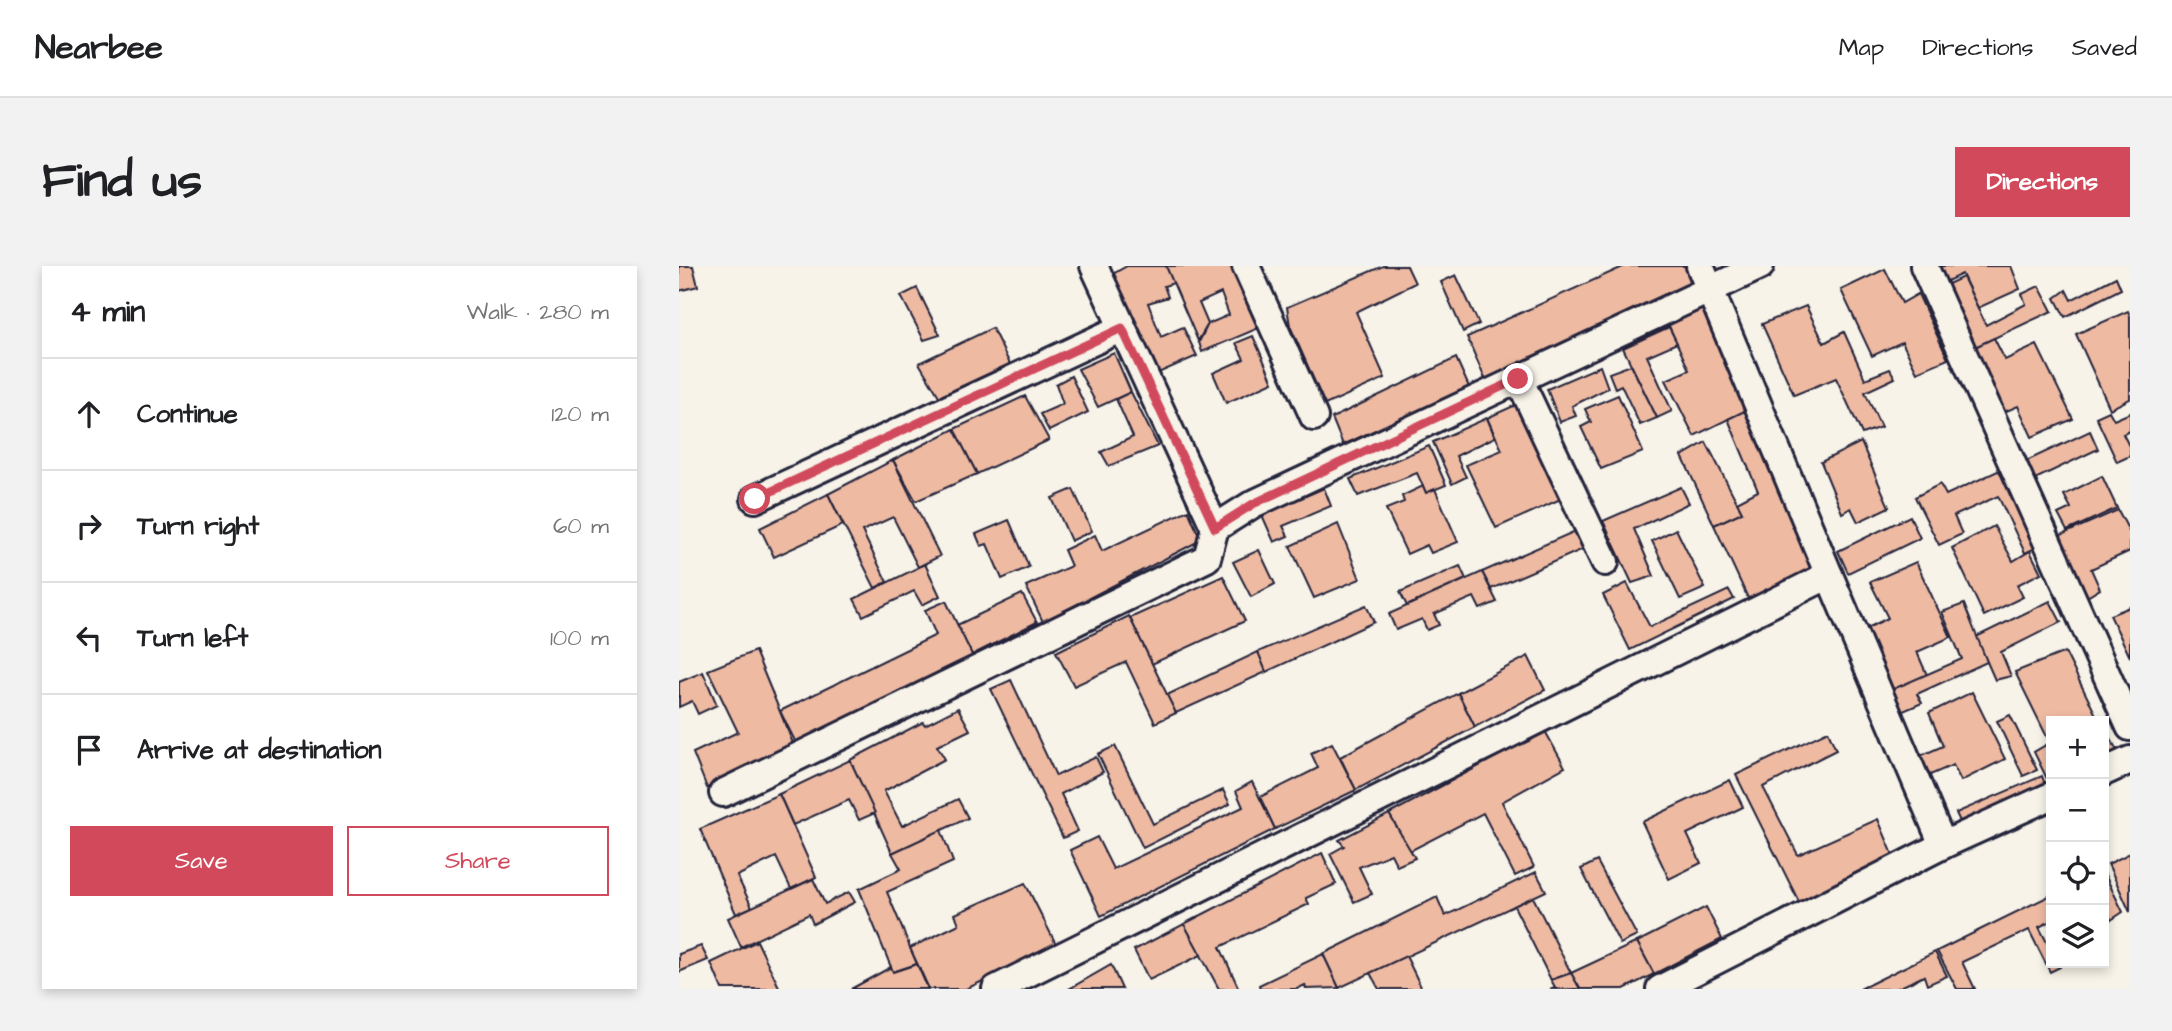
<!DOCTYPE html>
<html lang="en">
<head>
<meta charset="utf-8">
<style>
	body { margin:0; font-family:"Architects Daughter",sans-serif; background:#f2f2f2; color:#202124 }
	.controls { position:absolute; right:21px; bottom:21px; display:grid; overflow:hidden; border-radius:0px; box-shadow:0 4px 10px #0003 }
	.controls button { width:63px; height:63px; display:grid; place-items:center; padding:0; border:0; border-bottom:2px solid #e0e0e0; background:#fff; color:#202124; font:35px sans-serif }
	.stop { position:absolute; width:21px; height:21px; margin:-16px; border:5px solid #d1495b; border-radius:50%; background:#fff }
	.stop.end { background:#d1495b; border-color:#fff; box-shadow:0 2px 7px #0008 }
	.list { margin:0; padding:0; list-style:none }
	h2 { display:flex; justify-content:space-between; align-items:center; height:91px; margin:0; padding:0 28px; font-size:30px }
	h2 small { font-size:23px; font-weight:400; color:#757577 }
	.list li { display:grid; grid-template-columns:46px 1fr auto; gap:21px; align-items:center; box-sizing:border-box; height:112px; padding:0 28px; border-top:2px solid #e0e0e0 }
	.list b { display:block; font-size:26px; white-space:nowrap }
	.list em { font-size:23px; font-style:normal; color:#757577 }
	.actions { display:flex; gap:14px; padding:21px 28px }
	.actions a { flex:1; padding:16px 0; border:2px solid #d1495b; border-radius:0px; text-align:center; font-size:24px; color:#d1495b }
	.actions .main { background:#d1495b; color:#fff }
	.icon { flex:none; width:38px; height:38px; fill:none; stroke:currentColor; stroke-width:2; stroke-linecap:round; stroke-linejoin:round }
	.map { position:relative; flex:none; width:1451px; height:723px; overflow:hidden; border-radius:0px }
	header { display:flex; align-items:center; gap:42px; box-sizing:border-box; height:98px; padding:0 35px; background:#fff; border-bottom:2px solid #e0e0e0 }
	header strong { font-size:33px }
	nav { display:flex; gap:38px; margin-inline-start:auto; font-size:24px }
	.intro { display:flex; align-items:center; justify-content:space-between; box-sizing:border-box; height:168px; padding:0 42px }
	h1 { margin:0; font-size:49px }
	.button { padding:18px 32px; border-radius:0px; background:#d1495b; color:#fff; font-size:24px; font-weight:700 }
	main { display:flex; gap:42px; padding:0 42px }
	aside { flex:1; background:#fff; border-radius:0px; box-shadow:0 4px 10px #0003 }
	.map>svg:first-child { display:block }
</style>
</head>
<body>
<header>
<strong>Nearbee</strong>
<nav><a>Map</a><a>Directions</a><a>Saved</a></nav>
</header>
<div class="intro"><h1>Find us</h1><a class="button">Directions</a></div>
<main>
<aside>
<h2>4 min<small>Walk · 280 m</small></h2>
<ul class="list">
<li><svg class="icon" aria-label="ahead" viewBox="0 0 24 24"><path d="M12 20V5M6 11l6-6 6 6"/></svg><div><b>Continue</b></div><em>120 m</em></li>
<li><svg class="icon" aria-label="right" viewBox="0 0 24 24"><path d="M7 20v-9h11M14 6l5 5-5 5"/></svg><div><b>Turn right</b></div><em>60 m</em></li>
<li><svg class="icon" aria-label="left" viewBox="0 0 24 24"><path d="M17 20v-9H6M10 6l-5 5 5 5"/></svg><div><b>Turn left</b></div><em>100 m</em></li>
<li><svg class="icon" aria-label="arrive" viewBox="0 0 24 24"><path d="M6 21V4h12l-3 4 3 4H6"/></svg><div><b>Arrive at destination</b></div></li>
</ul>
<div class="actions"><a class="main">Save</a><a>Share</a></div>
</aside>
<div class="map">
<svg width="1451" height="723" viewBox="0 0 1451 723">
	<rect width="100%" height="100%" fill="#f7f3e8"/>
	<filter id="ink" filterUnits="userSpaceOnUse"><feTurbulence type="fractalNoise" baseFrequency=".0143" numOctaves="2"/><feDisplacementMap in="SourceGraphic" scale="14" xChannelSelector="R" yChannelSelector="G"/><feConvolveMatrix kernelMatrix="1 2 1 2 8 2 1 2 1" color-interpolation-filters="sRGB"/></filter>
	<g filter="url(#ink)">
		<g fill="#efbaa2" stroke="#22223b" stroke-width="2">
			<polygon points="0,0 14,0 19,20 0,25"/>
			<polygon points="448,0 487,0 495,17 485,20 489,31 469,37 482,71 504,61 518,90 477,108 432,9"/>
			<polygon points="487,0 562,0 587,59 523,86 520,76 529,58 550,49 542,27 520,37 529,58 519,75"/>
			<polygon points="704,0 728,0 736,17 677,46 706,112 646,139 611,60 608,41"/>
			<polygon points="946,0 1007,0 1016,20 806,113 788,71"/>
			<polygon points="1256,0 1332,0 1341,23 1299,42 1283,8 1264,17"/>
			<polygon points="1206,3 1223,37 1239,28 1269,93 1238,106 1223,76 1193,90 1162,24"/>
			<polygon points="777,9 800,58 784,66 762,16"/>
			<polygon points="1284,11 1307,59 1347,38 1343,28 1360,20 1373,45 1294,82 1265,20"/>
			<polygon points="1437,11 1442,23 1386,51 1376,32 1387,24 1392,34"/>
			<polygon points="238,22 261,69 245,74 222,30"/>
			<polygon points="1127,40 1145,77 1165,66 1186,113 1211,103 1216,112 1186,126 1202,161 1183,168 1157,112 1115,129 1083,58"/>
			<polygon points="1024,42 1031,46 1074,141 1015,170 987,114 1010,104 989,58"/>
			<polygon points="1449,45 1451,50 1451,133 1431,143 1397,68"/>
			<polygon points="990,61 998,77 968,90 993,145 978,152 944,82"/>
			<polygon points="313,62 331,98 261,132 240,97"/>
			<polygon points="574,70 594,116 547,137 534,107 565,93 557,77"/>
			<polygon points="1315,72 1326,94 1358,79 1394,153 1353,171 1339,140 1323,147 1294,82"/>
			<polygon points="435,87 452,126 419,141 399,103"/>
			<polygon points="777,92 790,121 664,179 653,152"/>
			<polygon points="952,99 978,152 961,159 942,119 936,122 930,107"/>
			<polygon points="921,100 929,122 893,140 897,150 881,156 868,123"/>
			<polygon points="392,110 409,146 370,165 361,148 384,138 377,118"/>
			<polygon points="452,126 479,180 430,200 422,186 454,171 437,133"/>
			<polygon points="939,129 964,186 922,203 902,161 912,156 906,143"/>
			<polygon points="346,130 370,174 298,208 275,163"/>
			<polygon points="841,137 884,232 817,262 787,199 823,184 808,152"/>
			<polygon points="1074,141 1144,311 1073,341 1035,259 1063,246 1058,236 1079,225 1049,153"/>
			<polygon points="1430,145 1435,154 1451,147 1451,165 1444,168 1451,182 1451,190 1438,196 1417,151"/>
			<polygon points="808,152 816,171 777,190 787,211 773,218 754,176"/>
			<polygon points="275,163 298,208 237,235 214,194"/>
			<polygon points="1411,165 1419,183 1350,216 1339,199"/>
			<polygon points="1027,176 1063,246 1035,259 1003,190"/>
			<polygon points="1182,176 1210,241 1179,256 1172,242 1163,247 1142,196"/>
			<polygon points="750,180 767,219 747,227 738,207 679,230 671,213"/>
			<polygon points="214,194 261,290 239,301 214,251 183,265 208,316 196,322 149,228"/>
			<polygon points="1323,203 1361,280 1346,287 1319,230 1275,250 1283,268 1260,279 1236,231 1261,218 1267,229"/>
			<polygon points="1423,210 1438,242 1388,265 1379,248 1392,242 1385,229"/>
			<polygon points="744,220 747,227 756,223 779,276 752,287 748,279 728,288 707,243 725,236 723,230"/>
			<polygon points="1002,221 1010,237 955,263 975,310 953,317 924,255"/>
			<polygon points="645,222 652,240 604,260 609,270 595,276 583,249"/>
			<polygon points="394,223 413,265 392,275 373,232"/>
			<polygon points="149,228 164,259 95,291 81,262"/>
			<polygon points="509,244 522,274 364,356 347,320 392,300 385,284 416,269 423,285"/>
			<polygon points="1439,244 1451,267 1451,285 1412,303 1421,323 1403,334 1373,273"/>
			<polygon points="1231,250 1241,272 1169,307 1159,285"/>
			<polygon points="330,254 350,301 323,313 308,278 302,280 297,268"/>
			<polygon points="659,258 681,313 635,332 611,280"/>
			<polygon points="1315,260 1334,295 1351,285 1362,307 1338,319 1344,331 1305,350 1273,282"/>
			<polygon points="901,263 909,281 812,323 803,306"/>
			<polygon points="997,263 1026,322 1001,333 973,275"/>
			<polygon points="580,284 596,318 572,331 554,296"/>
			<polygon points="1237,296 1272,371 1238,386 1248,409 1209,426 1182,365 1209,352 1191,316"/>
			<polygon points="246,298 261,330 243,339 235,325 184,350 175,333"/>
			<polygon points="781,300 787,313 728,340 721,326"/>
			<polygon points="803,306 818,336 801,343 795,331 755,348 760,359 748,364 743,353 717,364 710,348"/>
			<polygon points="544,310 566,355 473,398 451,352"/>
			<polygon points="948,317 971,361 1050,324 1055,333 951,384 924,329"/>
			<polygon points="343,328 358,356 293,389 278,359"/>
			<polygon points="267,335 295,393 118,479 101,445 257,369 246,344"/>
			<polygon points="1371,335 1382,356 1322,386 1332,410 1316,414 1297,371"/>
			<polygon points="1285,338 1308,396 1238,428 1243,437 1222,446 1212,424 1283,393 1263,346"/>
			<polygon points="687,339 695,356 587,406 579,386"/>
			<polygon points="1451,341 1451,391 1431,349"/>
			<polygon points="450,350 497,447 476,457 447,396 395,420 377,386"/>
			<polygon points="76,385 116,482 28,522 14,487 59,466 29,404"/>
			<polygon points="579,386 587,406 497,447 488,429"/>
			<polygon points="1386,386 1418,451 1409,455 1372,455 1372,472 1369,473 1336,406"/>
			<polygon points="849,390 866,424 796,461 779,427"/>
			<polygon points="24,406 38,439 19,448 13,435 0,441 0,416"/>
			<polygon points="332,414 377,510 417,491 424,506 382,528 399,565 384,572 312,423"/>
			<polygon points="1293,426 1326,493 1282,515 1274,499 1249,510 1241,490 1264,480 1250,447"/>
			<polygon points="779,427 796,461 677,524 661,491"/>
			<polygon points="279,442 291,464 258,480 266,493 205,525 223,560 279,533 289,552 213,587 171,494 244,456 246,459"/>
			<polygon points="1331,449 1358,504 1344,510 1318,455"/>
			<polygon points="866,465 886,501 823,536 855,601 836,610 804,547 731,585 710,548"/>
			<polygon points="1149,465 1157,484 1084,521 1119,589 1199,553 1215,591 1120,636 1057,509"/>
			<polygon points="1428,466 1440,488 1425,496 1425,467"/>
			<polygon points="653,477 677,524 596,563 581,531 639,502 632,487"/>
			<polygon points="1367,479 1372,490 1372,521 1355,486"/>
			<polygon points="436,480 474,558 544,524 551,538 464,582 419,488"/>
			<polygon points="171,494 196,547 180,554 170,534 114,559 100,528"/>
			<polygon points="1363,510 1368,524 1283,560 1277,547"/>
			<polygon points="1051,514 1064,541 1008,568 1022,597 990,613 963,556"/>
			<polygon points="573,516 596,563 422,650 391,584 418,571 434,603 564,541 557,525"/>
			<polygon points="100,528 137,611 112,623 97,591 58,610 73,641 57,648 21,563"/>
			<polygon points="710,548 736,592 718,600 712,588 680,601 693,628 675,636 651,588 665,580 660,574"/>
			<polygon points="262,564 274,596 208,626 238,698 214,706 180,623 222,603 213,587"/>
			<polygon points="643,587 657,618 627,632 630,638 541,681 560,723 540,723 505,658"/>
			<polygon points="1451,587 1451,646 1429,598"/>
			<polygon points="918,595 958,670 941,678 902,603"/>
			<polygon points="857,606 867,625 660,722 644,688 758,631 766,650"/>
			<polygon points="1425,607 1444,646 1432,654 1425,639"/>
			<polygon points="134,613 146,638 170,626 176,636 134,658 130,648 62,681 49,652"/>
			<polygon points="346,617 378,680 287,723 250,723 231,682 280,658 276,648"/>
			<polygon points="1372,629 1372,655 1360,661 1372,684 1372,697 1379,697 1381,701 1371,706 1350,664 1283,696 1296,723 1278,723 1258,685"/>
			<polygon points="854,631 892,707 872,714 835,640"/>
			<polygon points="1027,641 1043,673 975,708 958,676"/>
			<polygon points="505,658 522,689 470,714 455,684"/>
			<polygon points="78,675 101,723 43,723 32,697"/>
			<polygon points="958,676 975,708 945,723 901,723 892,707"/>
			<polygon points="22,680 29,694 0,706 0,688"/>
			<polygon points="1256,686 1268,710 1248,719 1245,710 1217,723 1181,723"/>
			<polygon points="644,688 660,722 627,723 626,719 618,723 581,723 580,719"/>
			<polygon points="727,690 743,723 700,723 691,707"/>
			<polygon points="238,698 249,723 172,723 212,701 214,706"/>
			<polygon points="432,699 443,723 390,723"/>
			<polygon points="892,707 901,723 871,723 876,721 872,714"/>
		</g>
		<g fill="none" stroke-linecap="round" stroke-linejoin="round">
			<g stroke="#22223b" stroke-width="32">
				<g id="minor">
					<polyline points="415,0 536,262"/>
					<polyline points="567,0 635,151"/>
					<polyline points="1021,0 1150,309"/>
					<polyline points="1245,0 1451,461"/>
					<polyline points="840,113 926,296"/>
					<polyline points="76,233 443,62"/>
					<polyline points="1425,506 1451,494"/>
					<polyline points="44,527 528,292 536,262 574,238 1081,0"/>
					<polyline points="317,723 1150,309 1264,579"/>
					<polyline points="981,723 1264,579 1372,530"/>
				</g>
			</g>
			<use href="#minor" stroke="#f7f3e8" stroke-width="26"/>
		</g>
	</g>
	<g fill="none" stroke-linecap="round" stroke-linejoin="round" filter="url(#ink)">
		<polyline stroke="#d1495b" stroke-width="9" points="76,233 443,62 536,262 574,238 839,113"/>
	</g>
</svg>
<div class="controls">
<button>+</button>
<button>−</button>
<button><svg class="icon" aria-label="locate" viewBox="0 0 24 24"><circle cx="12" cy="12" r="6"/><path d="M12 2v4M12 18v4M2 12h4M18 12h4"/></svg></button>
<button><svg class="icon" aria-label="layers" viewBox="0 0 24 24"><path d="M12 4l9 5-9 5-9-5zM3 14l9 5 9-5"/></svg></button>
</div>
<div class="stop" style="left:76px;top:233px"></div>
<div class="stop end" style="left:839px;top:113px"></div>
</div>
</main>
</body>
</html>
